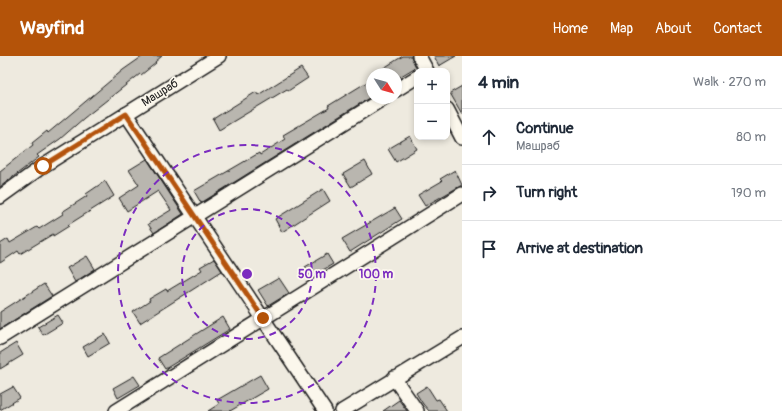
<!DOCTYPE html>
<html lang="en">
<head>
<meta charset="utf-8">
<style>
	body { margin:0; font-family:Pangolin,sans-serif; background:#f6f6f7; color:#1f2937 }
	.controls { position:absolute; right:12px; top:12px; display:grid; overflow:hidden; border-radius:8px; box-shadow:0 2px 6px #0003 }
	.controls button { width:36px; height:36px; display:grid; place-items:center; padding:0; border:0; border-bottom:1px solid #e0e1e3; background:#fff; color:#1f2937; font:20px sans-serif }
	.compass { position:absolute; left:366px; top:12px; width:36px; height:36px; border-radius:50%; background:#fff; box-shadow:0 2px 6px #0003; rotate:127deg }
	.stop { position:absolute; width:12px; height:12px; margin:-9px; border:3px solid #b45309; border-radius:50%; background:#fff }
	.stop.end { background:#b45309; border-color:#fff; box-shadow:0 1px 4px #0008 }
	.list { margin:0; padding:0; list-style:none }
	h2 { display:flex; justify-content:space-between; align-items:center; height:52px; margin:0; padding:0 16px; font-size:17px }
	h2 small { font-size:13px; font-weight:400; color:#747a83 }
	.list li { display:grid; grid-template-columns:26px 1fr auto; gap:12px; align-items:center; box-sizing:border-box; height:56px; padding:0 16px; border-top:1px solid #e0e1e3 }
	.list b { display:block; font-size:15px; white-space:nowrap }
	.list p { margin:0; font-size:13px; white-space:nowrap; color:#747a83 }
	.list em { font-size:13px; font-style:normal; color:#747a83 }
	.icon { flex:none; width:22px; height:22px; fill:none; stroke:currentColor; stroke-width:2; stroke-linecap:round; stroke-linejoin:round }
	.map { position:relative; flex:none; width:462px; height:355px; overflow:hidden }
	header { display:flex; align-items:center; gap:24px; box-sizing:border-box; height:56px; padding:0 20px; background:#b45309; color:#fff }
	header strong { font-size:19px }
	nav { display:flex; gap:22px; margin-inline-start:auto; font-size:14px }
	main { display:flex }
	aside { flex:1; background:#fff }
	.map>svg:first-child { display:block }
</style>
</head>
<body>
<header>
<strong>Wayfind</strong>
<nav><a>Home</a><a>Map</a><a>About</a><a>Contact</a></nav>
</header>
<main>
<div class="map">
<svg width="462" height="355" viewBox="0 0 462 355">
	<rect width="100%" height="100%" fill="#eeeadf"/>
	<filter id="ink" filterUnits="userSpaceOnUse"><feTurbulence type="fractalNoise" baseFrequency=".025" numOctaves="2"/><feDisplacementMap in="SourceGraphic" scale="8" xChannelSelector="R" yChannelSelector="G"/><feConvolveMatrix kernelMatrix="1 2 1 2 8 2 1 2 1" color-interpolation-filters="sRGB"/></filter>
	<g filter="url(#ink)">
		<g fill="#b9b6af" stroke="#1c1c1c">
			<polygon points="143,0 162,0 155,6 156,7 141,19 140,18 84,62 60,83 37,99 39,101 0,131 0,115 33,89 32,87 47,75 48,77 123,14"/>
			<polygon points="403,0 411,0 416,11 396,23 396,18 374,18"/>
			<polygon points="434,0 456,0 439,10"/>
			<polygon points="301,12 308,22 288,35 287,33 219,74 213,63 256,36 258,39"/>
			<polygon points="372,23 372,40 201,147 194,135 259,97 260,99 285,83 283,79 329,52 328,50"/>
			<polygon points="462,30 462,58 450,37"/>
			<polygon points="410,80 417,93 396,106 388,93"/>
			<polygon points="147,103 183,158 154,177 148,168 171,154 158,135 127,155 119,142 139,129 129,114"/>
			<polygon points="365,105 372,118 351,131 343,118"/>
			<polygon points="455,114 462,129 425,150 418,139 442,125 440,123"/>
			<polygon points="105,125 114,140 68,169 69,170 53,180 53,178 20,198 18,195 0,207 0,188 8,183 10,187 37,171 39,173 63,158 62,156 87,140 86,138"/>
			<polygon points="323,133 330,145 282,176 275,163"/>
			<polygon points="395,152 402,163 350,196 342,183"/>
			<polygon points="327,198 333,208 311,221 305,211"/>
			<polygon points="87,200 95,213 75,226 67,212"/>
			<polygon points="214,203 222,215 140,267 133,256 150,245 149,243 166,233 167,235 202,214 200,211"/>
			<polygon points="279,222 289,237 268,250 258,234"/>
			<polygon points="44,228 52,240 0,273 0,256"/>
			<polygon points="58,259 63,267 43,279 38,271"/>
			<polygon points="223,261 230,273 165,313 158,302"/>
			<polygon points="105,278 110,287 88,300 83,291"/>
			<polygon points="16,287 23,299 0,313 0,297"/>
			<polygon points="260,319 268,333 230,355 208,355 219,348 217,344"/>
			<polygon points="134,320 140,329 118,342 113,332"/>
			<polygon points="427,330 436,344 439,343 447,355 429,355 423,348 416,337"/>
			<polygon points="13,331 20,342 0,354 0,338"/>
			<polygon points="399,344 407,355 383,355"/>
		</g>
		<g fill="none" stroke-linecap="round" stroke-linejoin="round">
			<g stroke="#1c1c1c" stroke-width="16">
				<g id="minor">
					<polyline points="419,0 427,15"/>
					<polyline points="396,34 417,21"/>
					<polyline points="447,53 462,82"/>
					<polyline points="126,58 325,355"/>
					<polyline points="0,141 43,110 219,0"/>
					<polyline points="0,282 384,42"/>
					<polyline points="394,322 417,355"/>
					<polyline points="116,355 462,138"/>
					<polyline points="342,355 462,282"/>
				</g>
			</g>
			<use href="#minor" stroke="#fbf7ec" stroke-width="13"/>
		</g>
	</g>
	<g fill="none" stroke-linecap="round" stroke-linejoin="round" filter="url(#ink)">
		<polyline stroke="#b45309" stroke-width="5" points="43,110 126,58 263,262"/>
	</g>
	<g fill="none" stroke="#7b2cbf" stroke-width="2" stroke-dasharray="7 5">
		<circle cx="247" cy="218" r="65"/>
		<circle cx="247" cy="218" r="129"/>
	</g>
	<g text-anchor="middle" dominant-baseline="central" stroke-width="3.5" stroke-linejoin="round" paint-order="stroke">
		<g font-size="12" fill="#1c1c1c" stroke="#fbf7ec">
			<text transform="translate(160 37) rotate(-32)">Машраб</text>
		</g>
	</g>
	<circle cx="247" cy="218" r="6" fill="#7b2cbf" stroke="#fbf7ec" stroke-width="2"/>
	<g font-size="12" text-anchor="middle" font-weight="bold" fill="#7b2cbf" stroke="#fbf7ec" stroke-width="3.5" stroke-linejoin="round" paint-order="stroke">
		<text x="312" y="222">50 m</text>
		<text x="376" y="222">100 m</text>
	</g>
</svg>
<div class="controls">
<button>+</button>
<button>−</button>
</div>
<svg class="compass" viewBox="-18 -18 36 36"><path d="M0-13l5 13h-10z" fill="#e53935"/><path d="M0 13l5-13h-10z" fill="#747a83"/></svg>
<div class="stop" style="left:43px;top:110px"></div>
<div class="stop end" style="left:263px;top:262px"></div>
</div>
<aside>
<h2>4 min<small>Walk · 270 m</small></h2>
<ul class="list">
<li><svg class="icon" aria-label="ahead" viewBox="0 0 24 24"><path d="M12 20V5M6 11l6-6 6 6"/></svg><div><b>Continue</b><p>Машраб</p></div><em>80 m</em></li>
<li><svg class="icon" aria-label="right" viewBox="0 0 24 24"><path d="M7 20v-9h11M14 6l5 5-5 5"/></svg><div><b>Turn right</b></div><em>190 m</em></li>
<li><svg class="icon" aria-label="arrive" viewBox="0 0 24 24"><path d="M6 21V4h12l-3 4 3 4H6"/></svg><div><b>Arrive at destination</b></div></li>
</ul>
</aside>
</main>
</body>
</html>
